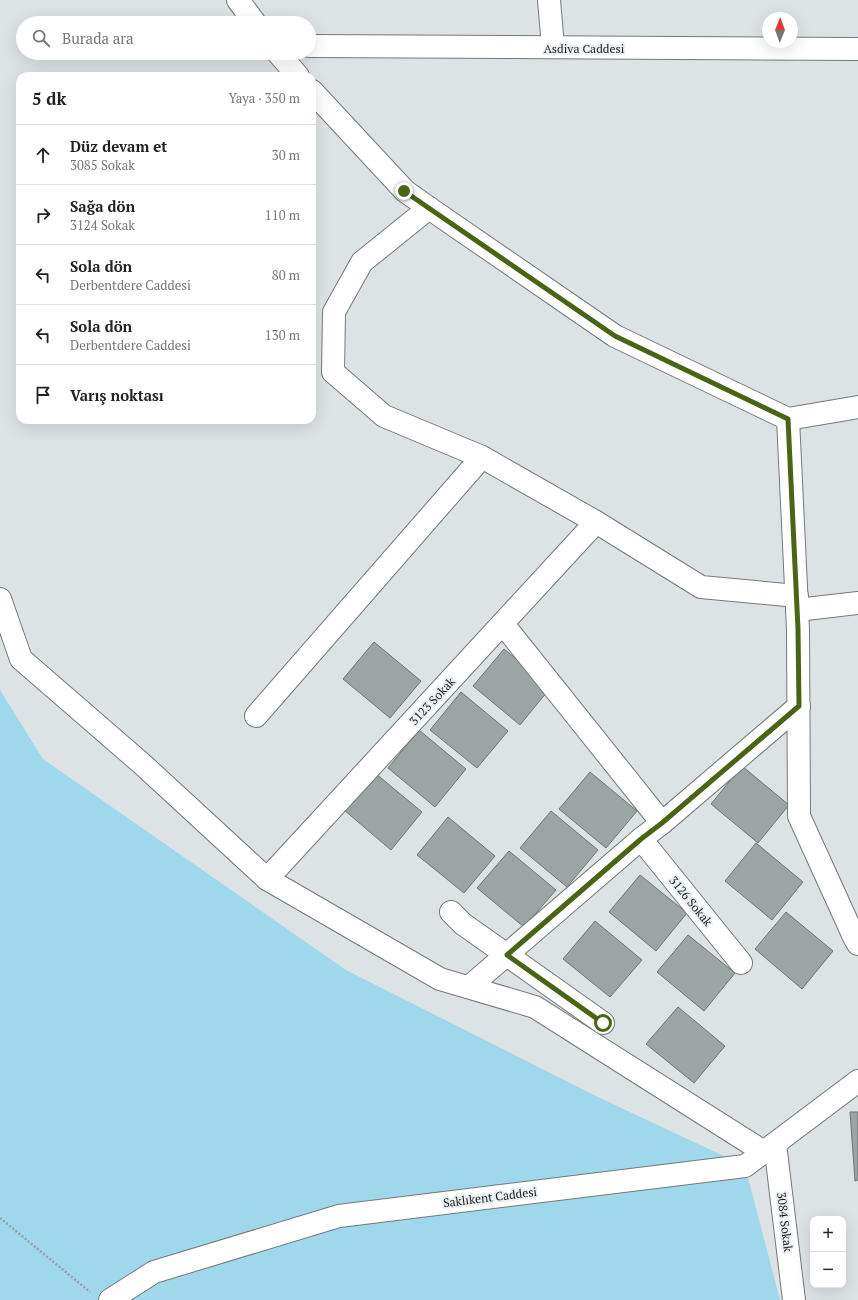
<!DOCTYPE html>
<html lang="tr">
<head>
<meta charset="utf-8">
<style>
	body { margin:0; font-family:"PT Serif",serif; background:#f2f2f2; color:#222 }
	.controls { position:absolute; right:12px; bottom:12px; display:grid; overflow:hidden; border-radius:8px; box-shadow:0 4px 16px #0002 }
	.controls button { width:36px; height:36px; display:grid; place-items:center; padding:0; border:0; border-bottom:1px solid #e0e0e0; background:#fff; color:#222; font:20px sans-serif }
	.compass { position:absolute; left:762px; top:12px; width:36px; height:36px; border-radius:50%; background:#fff; box-shadow:0 4px 16px #0002; rotate:1deg }
	.stop { position:absolute; width:12px; height:12px; margin:-9px; border:3px solid #4a6415; border-radius:50%; background:#fff }
	.stop.end { background:#4a6415; border-color:#fff; box-shadow:0 1px 4px #0008 }
	.list { margin:0; padding:0; list-style:none }
	h2 { display:flex; justify-content:space-between; align-items:center; height:52px; margin:0; padding:0 16px; font-size:17px }
	h2 small { font-size:13px; font-weight:400; color:#767676 }
	.list li { display:grid; grid-template-columns:26px 1fr auto; gap:12px; align-items:center; box-sizing:border-box; height:60px; padding:0 16px; border-top:1px solid #e0e0e0 }
	.list b { display:block; font-size:15px; white-space:nowrap }
	.list p { margin:0; font-size:13px; white-space:nowrap; color:#767676 }
	.list em { font-size:13px; font-style:normal; color:#767676 }
	.icon { flex:none; width:22px; height:22px; fill:none; stroke:currentColor; stroke-width:2; stroke-linecap:round; stroke-linejoin:round }
	.map { position:relative; flex:none; width:858px; height:1300px; overflow:hidden }
	.search { position:absolute; background:#fff; box-shadow:0 4px 16px #0002; left:16px; top:16px; width:300px; height:44px; display:flex; align-items:center; gap:10px; box-sizing:border-box; padding:0 14px; border-radius:22px; color:#767676; font-size:15px }
	.panel { position:absolute; background:#fff; box-shadow:0 4px 16px #0002; left:16px; top:72px; width:300px; height:352px; border-radius:12px }
	.map>svg:first-child { display:block }
</style>
</head>
<body>
<div class="map">
<svg width="858" height="1300" viewBox="0 0 858 1300">
	<rect width="100%" height="100%" fill="#dde3e5"/>
	<polygon fill="#a0d8eb" points="0,690 43,759 346,970 598,1097 745,1166 780,1300 0,1300"/>
	<g fill="#9da4a4" stroke="#6f7575">
		<polygon points="374,642 421,681 390,718 343,679"/>
		<polygon points="504,649 551,687 520,725 473,686"/>
		<polygon points="461,692 508,731 477,768 430,730"/>
		<polygon points="419,730 466,769 435,807 388,768"/>
		<polygon points="742,766 789,805 758,843 711,804"/>
		<polygon points="590,772 637,811 606,848 559,809"/>
		<polygon points="375,773 422,812 391,850 344,810"/>
		<polygon points="551,811 598,850 567,887 520,848"/>
		<polygon points="448,817 495,856 464,893 417,855"/>
		<polygon points="756,843 803,882 772,920 725,881"/>
		<polygon points="509,851 556,890 524,927 477,888"/>
		<polygon points="640,875 687,913 656,951 609,912"/>
		<polygon points="786,912 833,951 802,989 755,949"/>
		<polygon points="595,921 642,960 610,997 563,959"/>
		<polygon points="688,935 735,973 704,1011 657,972"/>
		<polygon points="678,1007 725,1046 694,1083 646,1044"/>
		<polygon points="850,1112 858,1112 858,1180 855,1181"/>
	</g>
	<g fill="none" stroke-linecap="round" stroke-linejoin="round">
		<g stroke="#74797b" stroke-width="24">
			<g id="street">
				<polyline points="549,0 553,47"/>
				<polyline points="309,46 858,49"/>
				<polyline points="429,208 362,262 334,312 333,372 384,416 482,457 596,522 701,587 797,596"/>
				<polyline points="788,419 858,407"/>
				<polyline points="0,599 21,659 141,763 267,879 440,979 535,1007 764,1152"/>
				<polyline points="797,610 858,603"/>
				<polyline points="503,624 662,823"/>
				<polyline points="256,716 482,457"/>
				<polyline points="641,839 741,963"/>
				<polyline points="267,879 596,522"/>
				<polyline points="451,912 463,924 603,1023"/>
				<polyline points="469,987 641,839 662,823 799,706"/>
				<polyline points="775,1144 794,1300"/>
				<polyline points="110,1300 154,1272 339,1216 745,1166 858,1081"/>
			</g>
		</g>
		<g stroke="#74797b" stroke-width="24">
			<g id="secondary">
				<polyline points="238,0 255,23"/>
				<polyline points="278,53 298,76"/>
				<polyline points="312,91 405,191 429,208 615,336 788,419 798,629 799,816 854,937 858,944"/>
			</g>
		</g>
		<polyline stroke="#999ea0" stroke-width="2.5" stroke-dasharray="2 2" stroke-linecap="butt" points="0,1218 90,1292"/>
		<use href="#street" stroke="#fff" stroke-width="22"/>
		<use href="#secondary" stroke="#fff" stroke-width="22"/>
	</g>
	<g fill="none" stroke-linecap="round" stroke-linejoin="round">
		<polyline stroke="#4a6415" stroke-width="5" points="404,191 615,336 788,419 798,629 799,706 662,823 641,839 507,955 603,1023"/>
	</g>
	<g text-anchor="middle" dominant-baseline="central" stroke-width="4" stroke-linejoin="round" paint-order="stroke">
		<g font-size="12" fill="#1a1d1d" stroke="#eaf0f3">
			<text x="584" y="48">Asdiva Caddesi</text>
			<text transform="translate(432 701) rotate(-47)">3123 Sokak</text>
			<text transform="translate(691 901) rotate(51)">3126 Sokak</text>
			<text transform="translate(490 1197) rotate(-7)">Saklıkent Caddesi</text>
			<text transform="translate(785 1222) rotate(83)">3084 Sokak</text>
		</g>
	</g>
</svg>
<div class="controls">
<button>+</button>
<button>−</button>
</div>
<svg class="compass" viewBox="-18 -18 36 36"><path d="M0-13l5 13h-10z" fill="#e53935"/><path d="M0 13l5-13h-10z" fill="#767676"/></svg>
<div class="stop" style="left:603px;top:1023px"></div>
<div class="stop end" style="left:404px;top:191px"></div>
<div class="search"><svg class="icon" aria-label="search" viewBox="0 0 24 24"><circle cx="10" cy="10" r="6"/><path d="M15 15l6 6"/></svg>Burada ara</div>
<section class="panel">
<h2>5 dk<small>Yaya · 350 m</small></h2>
<ul class="list">
<li><svg class="icon" aria-label="ahead" viewBox="0 0 24 24"><path d="M12 20V5M6 11l6-6 6 6"/></svg><div><b>Düz devam et</b><p>3085 Sokak</p></div><em>30 m</em></li>
<li><svg class="icon" aria-label="right" viewBox="0 0 24 24"><path d="M7 20v-9h11M14 6l5 5-5 5"/></svg><div><b>Sağa dön</b><p>3124 Sokak</p></div><em>110 m</em></li>
<li><svg class="icon" aria-label="left" viewBox="0 0 24 24"><path d="M17 20v-9H6M10 6l-5 5 5 5"/></svg><div><b>Sola dön</b><p>Derbentdere Caddesi</p></div><em>80 m</em></li>
<li><svg class="icon" aria-label="left" viewBox="0 0 24 24"><path d="M17 20v-9H6M10 6l-5 5 5 5"/></svg><div><b>Sola dön</b><p>Derbentdere Caddesi</p></div><em>130 m</em></li>
<li><svg class="icon" aria-label="arrive" viewBox="0 0 24 24"><path d="M6 21V4h12l-3 4 3 4H6"/></svg><div><b>Varış noktası</b></div></li>
</ul>
</section>
</div>
</body>
</html>
